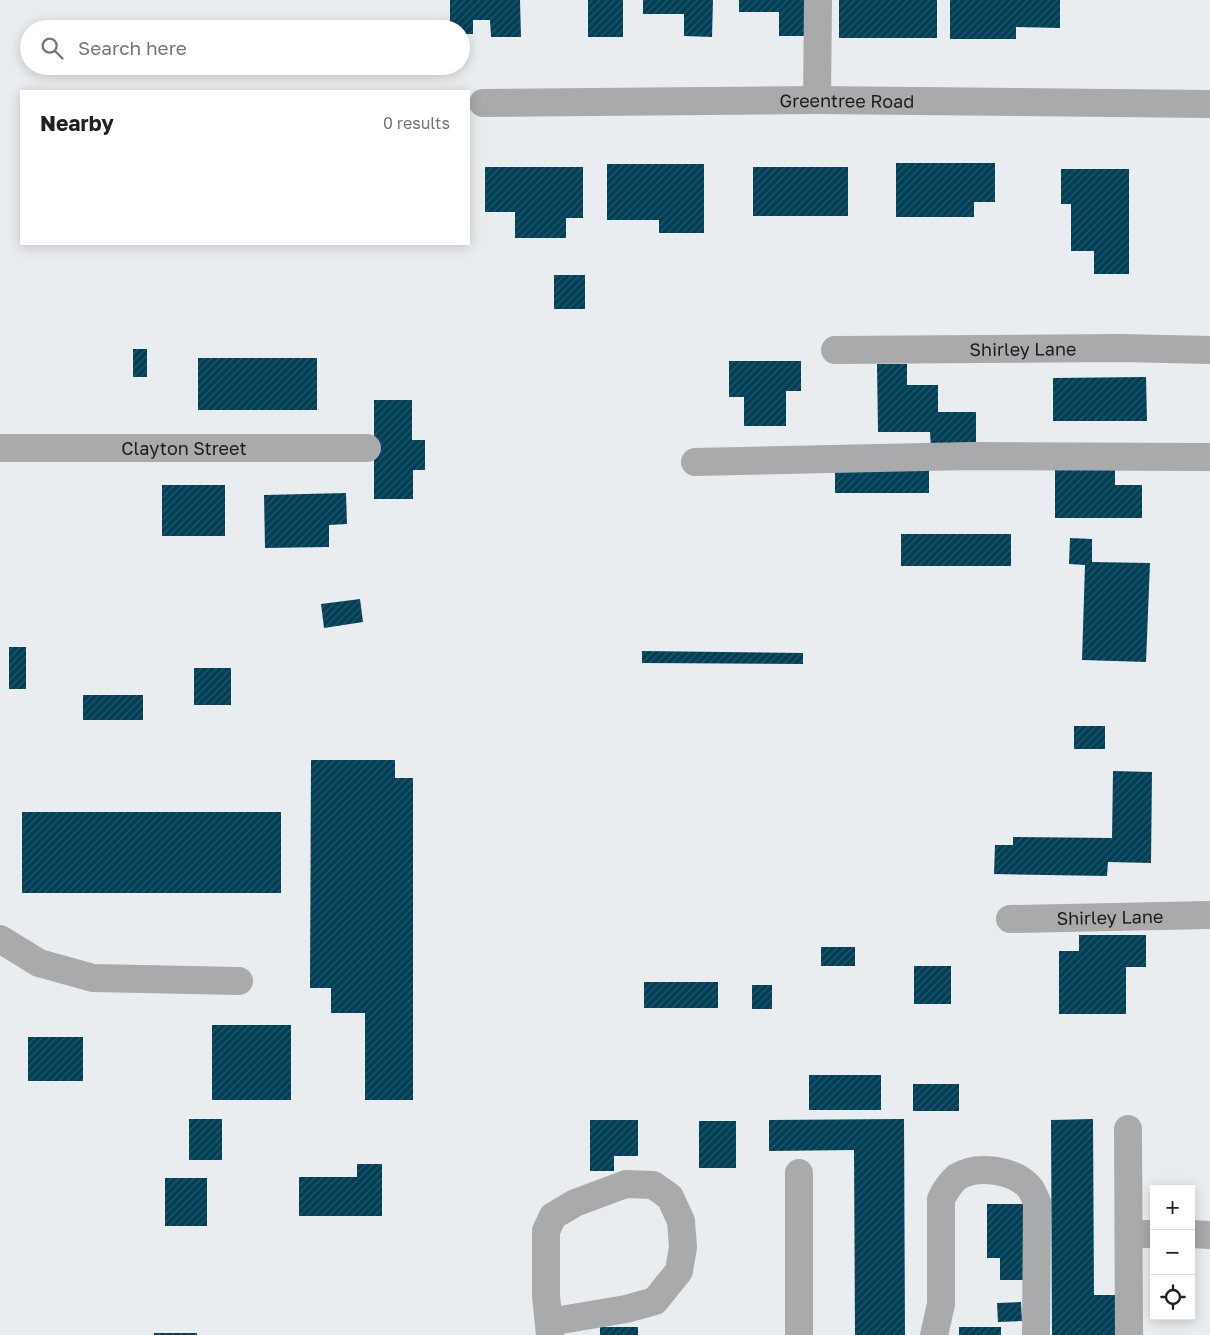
<!DOCTYPE html>
<html lang="en">
<head>
<meta charset="utf-8">
<style>
	body { margin:0; font-family:"Golos Text",sans-serif; background:#f2f2f2; color:#202124 }
	.controls { position:absolute; right:15px; bottom:15px; display:grid; overflow:hidden; border-radius:0px; box-shadow:0 2px 12px #0003 }
	.controls button { width:45px; height:45px; display:grid; place-items:center; padding:0; border:0; border-bottom:1px solid #e0e0e0; background:#fff; color:#202124; font:25px sans-serif }
	.list { margin:0; padding:0; list-style:none }
	h2 { display:flex; justify-content:space-between; align-items:center; height:65px; margin:0; padding:0 20px; font-size:21px }
	h2 small { font-size:16px; font-weight:400; color:#757577 }
	.icon { flex:none; width:28px; height:28px; fill:none; stroke:currentColor; stroke-width:2; stroke-linecap:round; stroke-linejoin:round }
	.map { position:relative; flex:none; width:1210px; height:1335px; overflow:hidden }
	.search { position:absolute; background:#fff; box-shadow:0 2px 12px #0003; left:20px; top:20px; width:450px; height:55px; display:flex; align-items:center; gap:12px; box-sizing:border-box; padding:0 18px; border-radius:28px; color:#757577; font-size:19px }
	.panel { position:absolute; background:#fff; box-shadow:0 2px 12px #0003; left:20px; top:90px; width:450px; height:155px; border-radius:0px }
	.map>svg:first-child { display:block }
</style>
</head>
<body>
<div class="map">
<svg width="1210" height="1335" viewBox="0 0 1210 1335">
	<defs>
		<pattern id="building-hatch" width="6" height="6" patternUnits="userSpaceOnUse" patternTransform="scale(1.25)"><rect width="6" height="6" fill="#003f55"/><path d="M-1 1l2-2M0 6l6-6M5 7l2-2" fill="none" stroke="#255869"/></pattern>
	</defs>
	<rect width="100%" height="100%" fill="#eaedef"/>
	<g fill="url(#building-hatch)">
		<polygon points="450,0 520,0 521,37 491,37 490,20 473,20 473,34 461,34 461,29 450,29"/>
		<rect x="588" y="0" width="35" height="37"/>
		<polygon points="643,0 713,0 712,37 684,36 684,14 643,14"/>
		<polygon points="739,0 815,0 815,36 779,36 779,12 739,12"/>
		<rect x="839" y="0" width="98" height="38"/>
		<polygon points="950,0 1060,0 1060,28 1016,27 1016,39 950,39"/>
		<polygon points="896,163 995,163 995,202 974,202 974,217 896,217"/>
		<polygon points="607,164 704,164 704,233 659,233 659,220 607,220"/>
		<polygon points="485,167 583,167 583,218 566,218 566,238 515,238 515,212 485,212"/>
		<rect x="753" y="167" width="95" height="49"/>
		<polygon points="1061,169 1129,169 1129,274 1094,274 1094,251 1071,251 1071,204 1061,204"/>
		<rect x="554" y="275" width="31" height="34"/>
		<rect x="133" y="349" width="14" height="28"/>
		<rect x="198" y="358" width="119" height="52"/>
		<polygon points="729,361 801,361 801,391 786,391 786,426 744,426 744,397 729,397"/>
		<polygon points="877,364 907,364 907,385 938,385 938,412 976,412 976,448 931,448 930,432 878,432"/>
		<polygon points="1146,377 1147,421 1053,421 1053,378"/>
		<polygon points="374,400 412,400 412,440 425,440 425,470 413,470 413,499 374,499"/>
		<rect x="835" y="469" width="94" height="24"/>
		<polygon points="1055,469 1115,469 1115,485 1142,485 1142,518 1055,518"/>
		<rect x="162" y="485" width="63" height="51"/>
		<polygon points="346,493 347,524 329,525 329,547 265,548 264,495"/>
		<rect x="901" y="534" width="110" height="32"/>
		<polygon points="1070,538 1092,539 1092,562 1150,563 1146,662 1082,660 1085,565 1069,564"/>
		<polygon points="360,599 363,622 324,628 321,604"/>
		<rect x="9" y="647" width="17" height="42"/>
		<polygon points="642,651 803,653 803,664 642,663"/>
		<rect x="194" y="668" width="37" height="37"/>
		<rect x="83" y="695" width="60" height="25"/>
		<rect x="1074" y="726" width="31" height="23"/>
		<polygon points="311,760 395,760 395,778 413,778 413,1100 365,1100 365,1013 331,1013 331,988 310,988"/>
		<polygon points="1113,771 1152,772 1151,863 1108,862 1107,876 994,874 995,845 1013,845 1013,837 1112,838"/>
		<rect x="22" y="812" width="259" height="81"/>
		<polygon points="1079,935 1146,935 1146,967 1126,967 1126,1014 1059,1014 1059,951 1079,951"/>
		<rect x="821" y="947" width="34" height="19"/>
		<rect x="914" y="966" width="37" height="38"/>
		<rect x="644" y="982" width="74" height="26"/>
		<rect x="752" y="985" width="20" height="24"/>
		<rect x="212" y="1025" width="79" height="75"/>
		<rect x="28" y="1037" width="55" height="44"/>
		<rect x="809" y="1075" width="72" height="35"/>
		<rect x="913" y="1084" width="46" height="27"/>
		<rect x="189" y="1119" width="33" height="41"/>
		<polygon points="904,1119 905,1335 855,1335 854,1150 769,1151 769,1120"/>
		<polygon points="1093,1119 1094,1295 1118,1295 1119,1335 1052,1335 1051,1120"/>
		<polygon points="590,1120 638,1120 638,1156 614,1156 614,1171 590,1171"/>
		<rect x="699" y="1121" width="37" height="47"/>
		<polygon points="357,1164 382,1164 382,1216 299,1216 299,1177 357,1177"/>
		<rect x="165" y="1178" width="42" height="48"/>
		<polygon points="987,1204 1026,1204 1026,1280 1000,1280 1000,1258 987,1258"/>
		<polygon points="1021,1302 1022,1321 998,1322 997,1303"/>
		<rect x="600" y="1327" width="38" height="8"/>
		<rect x="959" y="1327" width="42" height="8"/>
		<rect x="154" y="1333" width="43" height="2"/>
	</g>
	<g fill="none" stroke-linecap="round" stroke-linejoin="round">
		<g stroke="#a8aaab" stroke-width="28">
			<polyline points="817,100 818,0"/>
			<path id="s1" d="M483,103L817,100L1210,104"/>
			<path id="s2" d="M835,350L1122,348L1210,350"/>
			<path id="s3" d="M0,448H367"/>
			<polyline points="695,462 971,456 1210,457"/>
			<path id="s4" d="M1010,919L1210,915"/>
			<polyline points="0,939 39,963 93,978 239,981"/>
			<polyline points="1128,1129 1129,1335"/>
			<polyline points="1129,1234 1154,1234"/>
			<polyline points="1191,1234 1210,1235"/>
			<polyline points="549,1322 626,1309 655,1301 679,1271 683,1247 681,1221 670,1197 653,1185 626,1184 575,1203 553,1216 546,1231 546,1296 550,1335"/>
			<polyline points="799,1335 799,1173"/>
			<path d="M934,1335L941,1304V1199C945,1191 950,1183 957,1177C978,1164 1015,1170 1030,1188C1033,1192 1035,1198 1037,1202L1036,1335"/>
		</g>
	</g>
	<g text-anchor="middle" dominant-baseline="central" stroke-width="5" stroke-linejoin="round" paint-order="stroke">
		<g font-size="18" fill="#1b1c1d" stroke="#f7fafc">
			<text stroke="none"><textPath href="#s1" startOffset="364">Greentree Road</textPath></text>
			<text stroke="none"><textPath href="#s2" startOffset="188">Shirley Lane</textPath></text>
			<text stroke="none"><textPath href="#s3" startOffset="184">Clayton Street</textPath></text>
			<text stroke="none"><textPath href="#s4" startOffset="100">Shirley Lane</textPath></text>
		</g>
	</g>
</svg>
<div class="controls">
<button>+</button>
<button>−</button>
<button><svg class="icon" aria-label="locate" viewBox="0 0 24 24"><circle cx="12" cy="12" r="6"/><path d="M12 2v4M12 18v4M2 12h4M18 12h4"/></svg></button>
</div>
<div class="search"><svg class="icon" aria-label="search" viewBox="0 0 24 24"><circle cx="10" cy="10" r="6"/><path d="M15 15l6 6"/></svg>Search here</div>
<section class="panel">
<h2>Nearby<small>0 results</small></h2>
<ul class="list">
</ul>
</section>
</div>
</body>
</html>
